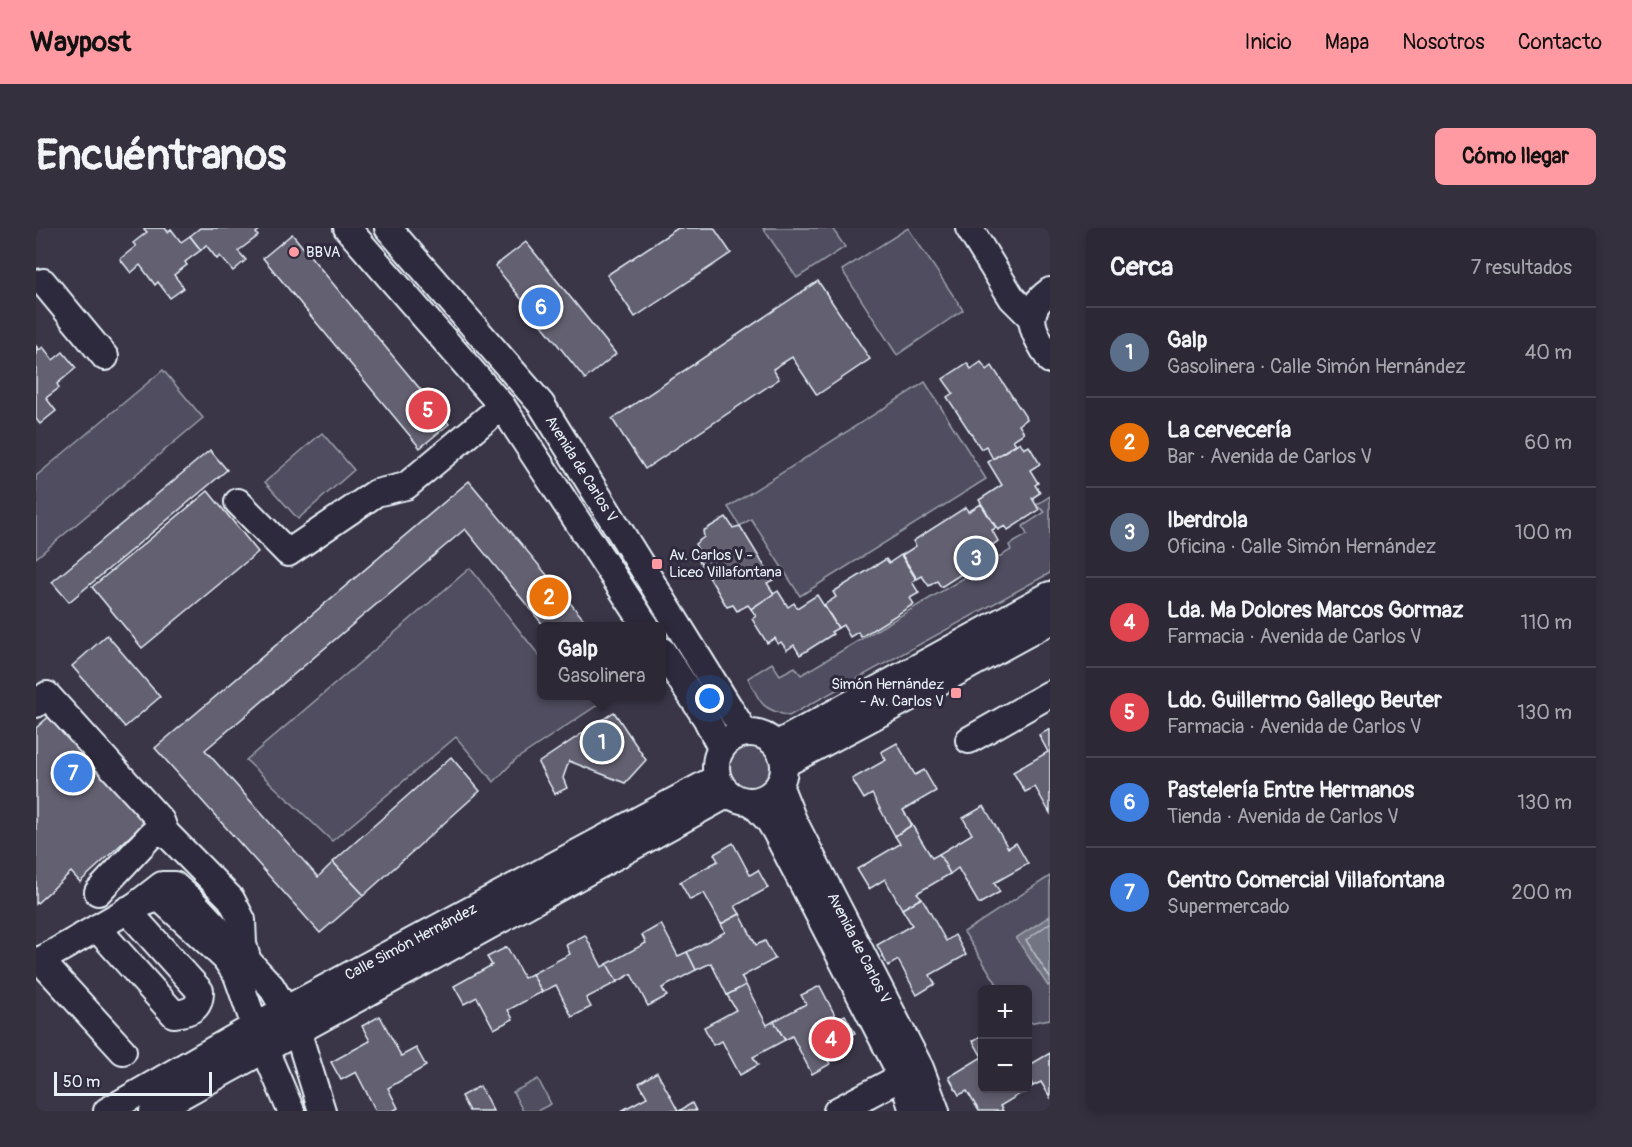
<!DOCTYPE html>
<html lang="es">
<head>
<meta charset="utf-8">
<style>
	body { margin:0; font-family:Pangolin,sans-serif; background:#34303e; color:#f1f3f6 }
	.controls { position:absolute; right:18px; bottom:18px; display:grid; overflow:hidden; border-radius:9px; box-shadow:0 3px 9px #0003 }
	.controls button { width:54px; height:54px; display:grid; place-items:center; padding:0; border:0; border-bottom:2px solid #484451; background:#2c2836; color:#f1f3f6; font:30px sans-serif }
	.scale { position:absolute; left:18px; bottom:15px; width:158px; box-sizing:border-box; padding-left:6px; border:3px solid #e8f1f8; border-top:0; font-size:16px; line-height:21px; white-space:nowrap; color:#e8f1f8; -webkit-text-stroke:4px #2f2a3d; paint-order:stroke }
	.you { position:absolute; left:674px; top:471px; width:21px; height:21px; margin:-15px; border:4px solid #fff; border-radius:50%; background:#1a73e8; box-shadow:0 0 0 9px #1a73e833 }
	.badge { display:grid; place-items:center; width:39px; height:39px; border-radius:50%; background:#ff9aa2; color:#fff; font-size:20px; font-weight:700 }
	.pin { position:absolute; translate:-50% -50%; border:3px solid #fff; box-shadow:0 2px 6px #0006 }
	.popup { position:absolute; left:501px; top:394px; width:129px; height:78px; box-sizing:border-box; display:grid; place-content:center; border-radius:9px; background:#2c2836; filter:drop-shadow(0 2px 4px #0005); font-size:20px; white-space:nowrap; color:#a6a6ad }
	.popup b { font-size:22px; color:#f1f3f6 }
	.popup::after { content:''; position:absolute; left:50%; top:100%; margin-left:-12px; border:12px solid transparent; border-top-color:#2c2836 }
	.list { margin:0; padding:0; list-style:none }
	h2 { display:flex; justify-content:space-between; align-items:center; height:78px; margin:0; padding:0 24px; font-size:26px }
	h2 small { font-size:20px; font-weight:400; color:#a6a6ad }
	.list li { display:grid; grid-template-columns:39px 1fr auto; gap:18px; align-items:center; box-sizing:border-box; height:90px; padding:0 24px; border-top:2px solid #484451 }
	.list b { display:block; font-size:22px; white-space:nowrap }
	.list p { margin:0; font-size:20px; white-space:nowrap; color:#a6a6ad }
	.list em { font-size:20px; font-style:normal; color:#a6a6ad }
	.map { position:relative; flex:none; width:1014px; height:883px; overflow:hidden; border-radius:9px }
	header { display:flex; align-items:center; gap:36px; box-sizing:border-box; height:84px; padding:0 30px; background:#ff9aa2; color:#111 }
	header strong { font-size:28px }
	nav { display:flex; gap:33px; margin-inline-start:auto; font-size:21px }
	.intro { display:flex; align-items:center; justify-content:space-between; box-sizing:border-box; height:144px; padding:0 36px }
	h1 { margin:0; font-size:42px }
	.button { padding:15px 27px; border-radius:9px; background:#ff9aa2; color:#111; font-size:21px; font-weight:700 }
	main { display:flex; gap:36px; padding:0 36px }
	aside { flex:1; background:#2c2836; border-radius:9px; box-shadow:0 3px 9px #0003 }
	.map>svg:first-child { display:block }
</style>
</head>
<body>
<header>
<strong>Waypost</strong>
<nav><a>Inicio</a><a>Mapa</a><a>Nosotros</a><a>Contacto</a></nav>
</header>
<div class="intro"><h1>Encuéntranos</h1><a class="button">Cómo llegar</a></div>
<main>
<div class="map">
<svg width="1014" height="883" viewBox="0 0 1014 883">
	<rect width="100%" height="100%" fill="#3a3648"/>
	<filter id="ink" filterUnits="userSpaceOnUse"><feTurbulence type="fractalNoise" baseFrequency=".0167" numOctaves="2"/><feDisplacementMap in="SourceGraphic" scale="12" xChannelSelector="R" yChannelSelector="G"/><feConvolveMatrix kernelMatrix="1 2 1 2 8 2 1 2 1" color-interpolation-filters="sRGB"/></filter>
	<g filter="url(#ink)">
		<g fill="#504e5f" stroke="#9ca0ac" stroke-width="1.5">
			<polygon points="727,0 796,0 809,19 761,50"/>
			<polygon points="872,0 927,82 861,127 806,42"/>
			<polygon points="127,142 167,190 0,330 0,248"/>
			<polygon points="889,154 950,251 764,368 715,291 704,298 692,279"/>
			<polygon points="286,205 318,242 262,291 229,254"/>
			<path d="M1014,268V345L753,488C724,480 725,476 712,450L736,435L744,447L759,439L765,447L975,322L973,317L991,307L987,298L1009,284L1000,277Z"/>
			<polygon points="434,340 506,431 506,468 575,468 479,532 458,554 420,509 296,613 210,532"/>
			<circle cx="713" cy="539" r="21"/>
			<polygon points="1014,648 1014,791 992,795 992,762 964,761 928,704"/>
			<polygon points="502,851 515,876 501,883 487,883 477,864"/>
		</g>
		<polygon fill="#737482" stroke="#a2a6b1" stroke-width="1.5" points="1014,688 1014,756 1012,758 980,710"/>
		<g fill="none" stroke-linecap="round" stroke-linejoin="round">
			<polyline stroke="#b9bfc9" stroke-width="1.5" points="1014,695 990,712 1014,750"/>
		</g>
		<g fill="#636171" stroke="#e8f1f8" stroke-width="1.5">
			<polygon points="107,0 129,0 132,4 135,1 145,14 154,8 165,22 149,34 151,37 138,47 148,60 134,70 122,54 119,57 104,37 95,45 84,31 100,18 97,15 111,4"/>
			<polygon points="164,0 226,0 220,5 222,8 202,23 210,32 197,43 184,28 181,31 170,17 165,22 154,8"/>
			<polygon points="642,0 678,0 695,25 599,89 571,47"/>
			<polygon points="256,6 413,196 384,220 227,30"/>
			<polygon points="490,14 580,126 549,151 459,38"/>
			<polygon points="782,53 834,131 781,167 756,129 737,141 743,151 609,241 576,191"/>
			<polygon points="0,118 3,122 7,119 17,132 27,124 40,140 21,156 23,160 10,170 20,183 4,196 0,191"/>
			<polygon points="945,134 951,142 956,138 991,191 983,197 988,205 977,212 980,216 957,231 950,218 945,221 911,169 917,165 907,151 931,135 935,141"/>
			<polygon points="984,214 988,221 993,218 1004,236 994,242 1002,255 999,257 1004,265 996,270 1003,282 972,302 969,298 962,302 943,272 966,257 952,234"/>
			<polygon points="174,222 191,242 33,374 16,354"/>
			<polygon points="433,253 550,394 544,398 508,398 429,301 169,522 282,649 297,634 328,667 284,705 119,520"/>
			<polygon points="172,263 222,324 106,420 56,359"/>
			<polygon points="945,276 960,300 956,302 962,313 954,319 958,325 905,359 901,353 893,358 886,348 881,351 866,327 880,318 877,313 930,279 932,284"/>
			<polygon points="690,289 697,300 704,298 737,352 731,355 738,366 715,381 712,377 701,383 697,377 691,379 658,324 662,322 659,316 668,309 667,303"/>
			<polygon points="865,327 880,351 876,354 883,365 874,370 878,376 825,409 822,404 814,409 807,397 802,400 788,377 800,369 797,364 850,331 853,335"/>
			<polygon points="742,363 752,379 758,375 761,380 781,367 802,400 795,404 797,406 764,427 758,417 751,422 745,414 742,416 739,410 731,415 716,391 720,388 715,381"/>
			<polygon points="71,407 124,469 89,499 36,438"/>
			<polygon points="19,483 115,589 44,654 35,644 0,676 0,500"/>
			<polygon points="578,484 610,532 589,555 533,533 527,550 531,560 519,566 502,535"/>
			<polygon points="1014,501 1014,585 999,559 989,564 977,544 1012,524 1003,507"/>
			<polygon points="861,515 879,547 888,542 900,563 867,582 876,597 859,608 836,566 828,571 816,551 850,532 845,524"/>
			<polygon points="415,529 444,563 328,667 297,634"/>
			<polygon points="948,578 972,620 980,615 992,636 958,655 964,664 943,676 922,640 914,646 903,626 936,606 927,590"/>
			<polygon points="876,597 896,630 903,626 914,646 881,665 886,670 866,681 849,651 833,661 821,641 864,616 859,608"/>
			<polygon points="697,615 714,647 722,642 732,660 699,678 704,686 685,696 668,665 654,672 644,654 682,633 678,626"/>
			<polygon points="886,670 910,713 919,707 930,727 894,747 899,756 881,767 862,732 852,738 841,717 876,697 866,681"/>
			<polygon points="704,686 720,717 729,713 739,731 705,749 710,757 691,767 675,735 660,742 651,724 689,704 685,696"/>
			<polygon points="625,696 642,728 651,724 660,742 626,760 631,768 612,778 595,746 581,754 571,736 610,715 606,707"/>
			<polygon points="549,707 566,739 571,736 581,754 550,770 555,779 536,789 520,757 506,764 496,746 534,726 530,717"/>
			<polygon points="471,719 488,750 496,746 506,764 472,782 477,791 458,801 441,769 428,776 418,758 456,737 451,729"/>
			<polygon points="710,757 731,797 738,793 749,812 717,829 722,837 704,847 686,813 677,817 668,799 700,782 691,767"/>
			<polygon points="784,758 801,791 809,787 819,805 787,822 794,836 776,846 756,808 749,812 738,793 770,776 765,767"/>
			<polygon points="344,788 365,828 380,820 390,838 352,860 362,880 357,883 340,883 320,844 305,852 295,834 334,813 326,798"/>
			<polygon points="946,807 946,860 992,860 992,848 997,858 964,878 967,883 943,883 931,863 923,867 913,849 946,829 937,813"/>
			<polygon points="1014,825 1014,869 1005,854 997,858 992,848 992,838"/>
			<polygon points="621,844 642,883 585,883 611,869 603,855"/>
			<polygon points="444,858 457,883 433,883 425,868"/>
			<polygon points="656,875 660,883 643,883"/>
		</g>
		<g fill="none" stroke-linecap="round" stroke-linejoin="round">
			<g stroke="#e8f1f8" stroke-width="30">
				<g id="minor">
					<polyline points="311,0 466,178 610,398"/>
					<polyline points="352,0 505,176 709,505"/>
					<polyline points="933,0 976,70 995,89"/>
					<polyline points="7,54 69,129"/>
					<path d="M1014,63C983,85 999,106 1014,132"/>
					<polyline points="202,274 252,325 340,265 370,258 466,178"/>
					<polyline points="626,423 670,490 685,520"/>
					<polyline points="0,476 11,467 125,593 129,604"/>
					<circle cx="714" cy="539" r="34"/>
					<polyline points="933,512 1014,466"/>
					<polyline points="740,517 1014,367"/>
					<polyline points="748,536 912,449 1014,393"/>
					<polyline points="743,557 757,592 884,840 900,883"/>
					<polyline points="716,574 734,594 740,604 866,848 877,883"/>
					<polyline points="62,664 116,606 129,604 195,671 206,692 207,716 212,734"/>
					<polyline points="99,678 119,671 126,672 189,730 201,747 219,798 255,883"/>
					<path d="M61,700L138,786C155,784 164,781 164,763L91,682"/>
					<polyline points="4,732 87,823"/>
					<polyline points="0,735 99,678 126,657 138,657 155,672 235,758 261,802 286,883"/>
					<polyline points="71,883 219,798 681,550"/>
					<polyline points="117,883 692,566"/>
					<polyline points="801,883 880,841"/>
				</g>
			</g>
			<use href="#minor" stroke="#2f2a3d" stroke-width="26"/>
		</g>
	</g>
	<g fill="#ff9aa2" stroke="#2f2a3d" stroke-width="2">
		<circle cx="258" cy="24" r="6"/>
		<rect x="615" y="330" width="12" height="12" rx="3"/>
		<rect x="914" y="459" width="12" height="12" rx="3"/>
	</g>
	<g text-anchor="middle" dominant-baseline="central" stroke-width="6" stroke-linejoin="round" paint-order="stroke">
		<g font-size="15" fill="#e8f1f8" stroke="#2f2a3d" text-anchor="start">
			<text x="270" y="24">BBVA</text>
			<text x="633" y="327">Av. Carlos V -<tspan x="633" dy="17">Liceo Villafontana</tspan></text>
			<text x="908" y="456" text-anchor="end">Simón Hernández<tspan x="908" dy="17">- Av. Carlos V</tspan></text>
		</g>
		<g font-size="15" fill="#e8f1f8" stroke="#2f2a3d">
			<text transform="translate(545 241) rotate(58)">Avenida de Carlos V</text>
			<text transform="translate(375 714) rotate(-28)">Calle Simón Hernández</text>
			<text transform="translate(823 720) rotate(63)">Avenida de Carlos V</text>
		</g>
	</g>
</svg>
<div class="controls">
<button>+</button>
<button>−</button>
</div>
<div class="scale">50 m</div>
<div class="you"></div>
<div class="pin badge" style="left:566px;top:514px;background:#5c6f8a">1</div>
<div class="popup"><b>Galp</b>Gasolinera</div>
<div class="pin badge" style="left:513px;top:369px;background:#e8710a">2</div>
<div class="pin badge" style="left:940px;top:330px;background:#5c6f8a">3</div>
<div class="pin badge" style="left:795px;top:811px;background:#e0444e">4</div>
<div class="pin badge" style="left:392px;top:182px;background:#e0444e">5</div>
<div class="pin badge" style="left:505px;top:79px;background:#3f7fe0">6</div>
<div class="pin badge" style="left:37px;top:545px;background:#3f7fe0">7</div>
</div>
<aside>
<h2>Cerca<small>7 resultados</small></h2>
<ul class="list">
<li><span class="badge" style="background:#5c6f8a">1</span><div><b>Galp</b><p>Gasolinera · Calle Simón Hernández</p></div><em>40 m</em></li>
<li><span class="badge" style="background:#e8710a">2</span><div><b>La cervecería</b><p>Bar · Avenida de Carlos V</p></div><em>60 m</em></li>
<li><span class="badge" style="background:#5c6f8a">3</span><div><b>Iberdrola</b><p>Oficina · Calle Simón Hernández</p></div><em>100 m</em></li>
<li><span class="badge" style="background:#e0444e">4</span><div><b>Lda. Mª Dolores Marcos Gormaz</b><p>Farmacia · Avenida de Carlos V</p></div><em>110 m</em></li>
<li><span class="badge" style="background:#e0444e">5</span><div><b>Ldo. Guillermo Gallego Beuter</b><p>Farmacia · Avenida de Carlos V</p></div><em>130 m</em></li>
<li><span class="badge" style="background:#3f7fe0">6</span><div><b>Pastelería Entre Hermanos</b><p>Tienda · Avenida de Carlos V</p></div><em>130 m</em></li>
<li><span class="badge" style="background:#3f7fe0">7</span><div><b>Centro Comercial Villafontana</b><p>Supermercado</p></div><em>200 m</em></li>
</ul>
</aside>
</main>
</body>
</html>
